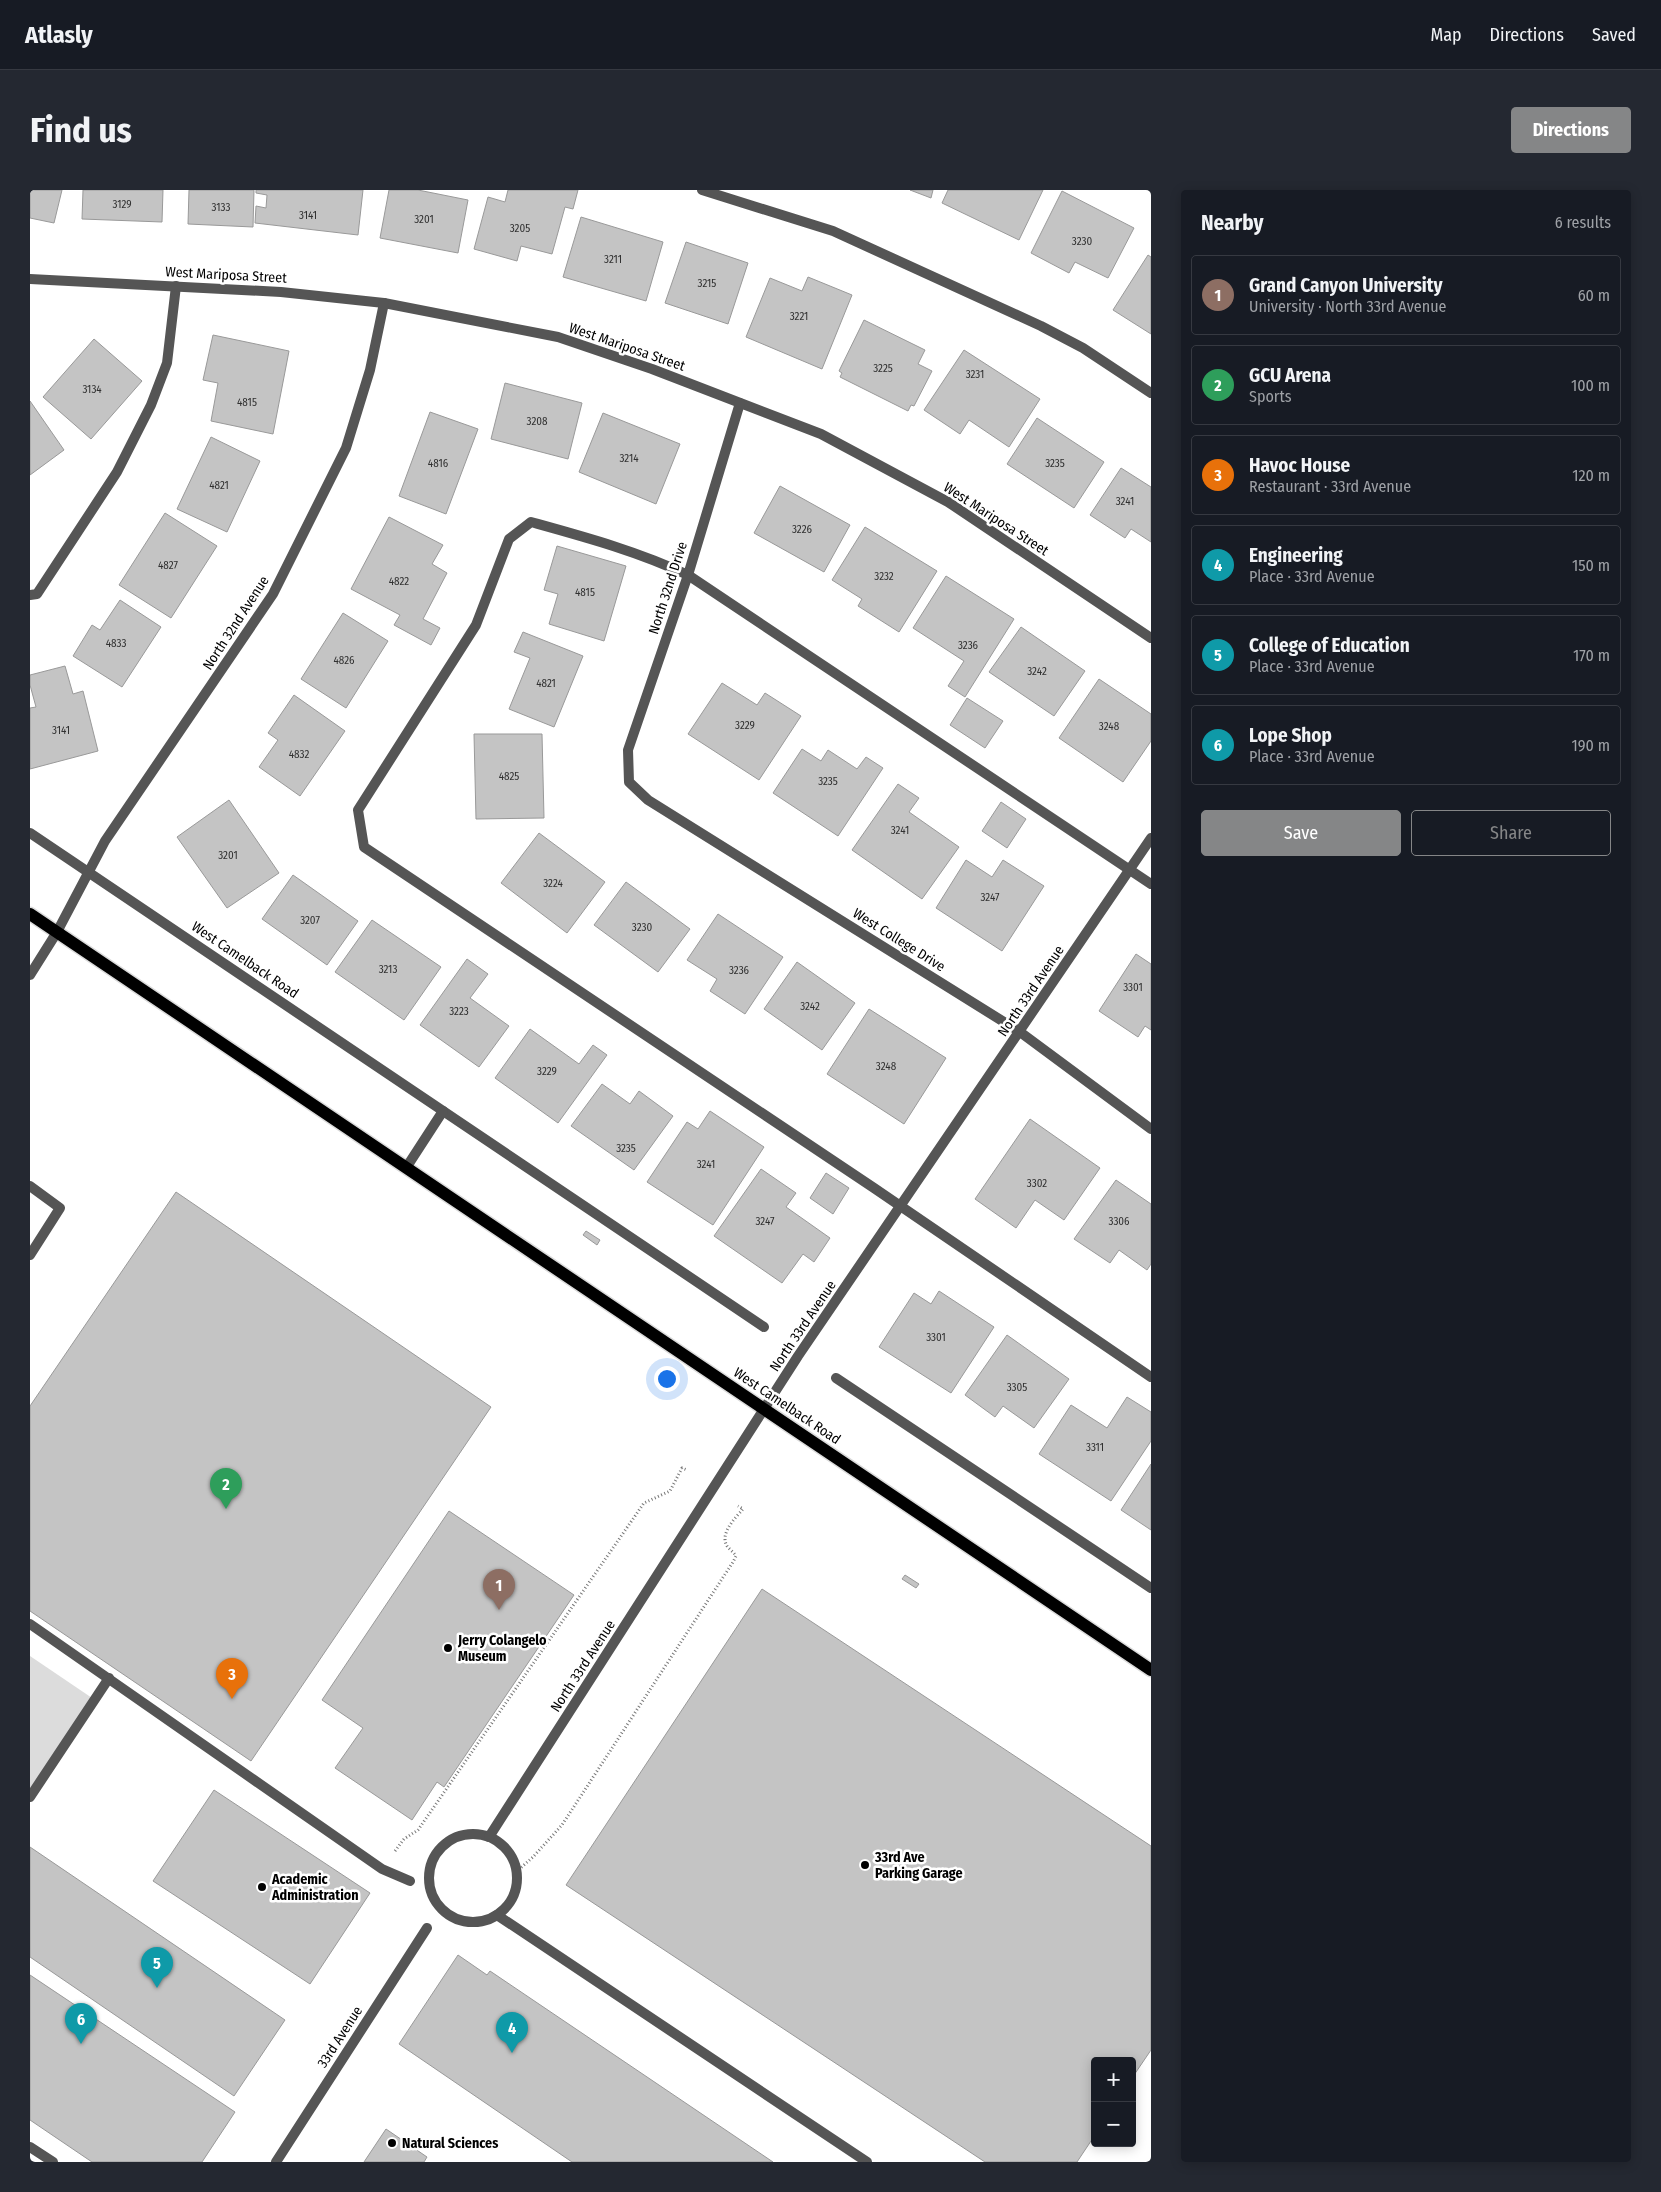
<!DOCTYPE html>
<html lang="en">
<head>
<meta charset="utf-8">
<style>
	body { margin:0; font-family:"Fira Sans Condensed",sans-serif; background:#242831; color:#f1f3f6 }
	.controls { position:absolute; right:15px; bottom:15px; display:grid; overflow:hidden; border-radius:5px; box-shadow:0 2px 12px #0003 }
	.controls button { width:45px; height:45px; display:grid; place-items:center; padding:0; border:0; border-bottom:1px solid #363941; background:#171b24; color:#f1f3f6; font:25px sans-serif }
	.you { position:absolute; left:636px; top:1188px; width:18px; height:18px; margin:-12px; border:4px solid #fff; border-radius:50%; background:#1a73e8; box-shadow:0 0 0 8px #1a73e833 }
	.badge { display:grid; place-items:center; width:32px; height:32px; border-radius:50%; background:#858687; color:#fff; font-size:16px; font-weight:700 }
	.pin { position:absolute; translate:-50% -41px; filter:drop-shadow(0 1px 2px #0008) }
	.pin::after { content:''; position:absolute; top:26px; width:18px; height:15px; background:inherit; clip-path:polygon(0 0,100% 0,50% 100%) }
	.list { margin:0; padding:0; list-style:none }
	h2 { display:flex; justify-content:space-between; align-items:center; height:65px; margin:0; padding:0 20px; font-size:21px }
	h2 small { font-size:16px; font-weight:400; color:#9ea1a6 }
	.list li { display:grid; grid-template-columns:32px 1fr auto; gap:15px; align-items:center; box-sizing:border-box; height:80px; margin:0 10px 10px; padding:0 10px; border:1px solid #363941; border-radius:5px }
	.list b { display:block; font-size:19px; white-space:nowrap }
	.list p { margin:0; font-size:16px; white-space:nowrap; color:#9ea1a6 }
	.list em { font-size:16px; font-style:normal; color:#9ea1a6 }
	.actions { display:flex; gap:10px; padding:15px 20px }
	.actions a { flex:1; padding:11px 0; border:1px solid #858687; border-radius:5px; text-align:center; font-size:18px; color:#858687 }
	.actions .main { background:#858687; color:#fff }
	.map { position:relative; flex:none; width:1121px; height:1972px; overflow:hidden; border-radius:5px }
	header { display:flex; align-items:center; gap:30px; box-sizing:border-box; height:70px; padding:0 25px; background:#171b24; border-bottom:1px solid #363941 }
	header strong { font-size:24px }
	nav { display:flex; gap:28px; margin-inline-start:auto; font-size:18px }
	.intro { display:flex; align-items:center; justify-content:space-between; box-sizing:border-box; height:120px; padding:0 30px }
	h1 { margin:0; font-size:35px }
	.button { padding:12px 22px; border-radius:5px; background:#858687; color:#fff; font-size:18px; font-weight:700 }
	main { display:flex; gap:30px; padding:0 30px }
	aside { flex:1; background:#171b24; border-radius:5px; box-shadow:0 2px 12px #0003 }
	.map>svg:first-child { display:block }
</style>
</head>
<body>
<header>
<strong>Atlasly</strong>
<nav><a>Map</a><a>Directions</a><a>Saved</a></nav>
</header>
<div class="intro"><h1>Find us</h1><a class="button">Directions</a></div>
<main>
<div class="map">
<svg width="1121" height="1972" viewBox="0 0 1121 1972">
	<rect width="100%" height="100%" fill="#fff"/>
	<polygon fill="#dcdcdc" points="0,1466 65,1510 0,1607"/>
	<g fill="#c4c4c4" stroke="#999">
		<polygon points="0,0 32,0 24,33 0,28"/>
		<polygon points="53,0 133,0 132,32 52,29"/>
		<polygon points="159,0 224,0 223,37 158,34"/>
		<polygon points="226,0 333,0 328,45 225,33 226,16 236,18 237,5 226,3"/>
		<polygon points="359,0 388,0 438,10 428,63 350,48"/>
		<polygon points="478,0 548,0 543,19 535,17 522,64 491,56 487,71 444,59 458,7 475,12"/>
		<polygon points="880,0 903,0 901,8"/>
		<polygon points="918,0 1013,0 989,50 912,13"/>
		<polygon points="1032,1 1104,38 1078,88 1045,72 1039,83 1001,63"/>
		<polygon points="551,27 633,52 616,111 533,87"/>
		<polygon points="656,52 718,73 698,134 635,113"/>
		<polygon points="1118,65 1121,67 1121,144 1083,120"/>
		<polygon points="778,87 822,105 792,179 716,147 740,88 772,101"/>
		<polygon points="834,130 895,160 888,174 902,181 884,216 881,215 878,221 810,187 812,183 809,181"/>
		<polygon points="183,145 259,161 243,244 181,231 188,193 173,190"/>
		<polygon points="64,149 112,191 61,249 13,207"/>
		<polygon points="934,160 1010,209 979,257 939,230 930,244 894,220"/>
		<polygon points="475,193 552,213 538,269 461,249"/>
		<polygon points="0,211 34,260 0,285"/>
		<polygon points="400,222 448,239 416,324 369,306"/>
		<polygon points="573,223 650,254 626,314 549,282"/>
		<polygon points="1007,228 1074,272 1044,318 977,274"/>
		<polygon points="181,247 230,271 197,342 147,319"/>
		<polygon points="1091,278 1121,297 1121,352 1101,339 1095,348 1060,325"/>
		<polygon points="750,296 820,335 794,382 724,343"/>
		<polygon points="135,323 187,356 141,428 89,395"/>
		<polygon points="359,327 413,355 402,374 417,383 393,429 410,438 401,455 364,435 370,425 321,399"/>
		<polygon points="835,337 907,381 869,442 828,416 832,409 802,390"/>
		<polygon points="527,356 596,376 574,451 519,434 528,404 514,400"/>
		<polygon points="916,386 984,429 935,507 918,496 934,471 883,438"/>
		<polygon points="90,410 131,437 92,497 43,466 62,435 70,440"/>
		<polygon points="313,423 358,451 316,518 271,489"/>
		<polygon points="991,437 1055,481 1024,526 959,482"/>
		<polygon points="493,442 553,466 524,537 479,519 500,468 484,462"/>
		<polygon points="35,476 43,504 53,501 68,561 0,579 0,518 6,517 0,495 0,485"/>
		<polygon points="1069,489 1121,524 1121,551 1093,592 1029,548"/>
		<polygon points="692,493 727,515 735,503 771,526 729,590 658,544"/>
		<polygon points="264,505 315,541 270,606 229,577 248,550 238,543"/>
		<polygon points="937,508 973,531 955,558 920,535"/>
		<polygon points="444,544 512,544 514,628 446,629"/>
		<polygon points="772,559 791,571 798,560 827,579 836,567 853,578 808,646 743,603"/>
		<polygon points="868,594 889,608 879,622 929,657 892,709 822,660"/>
		<polygon points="199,610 249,683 197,718 147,647"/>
		<polygon points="971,612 996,629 977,658 952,641"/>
		<polygon points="509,643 575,692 537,743 471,693"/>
		<polygon points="936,670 962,687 973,670 1014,696 972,761 906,718"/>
		<polygon points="263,685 328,731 297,775 232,729"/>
		<polygon points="596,692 660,739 628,782 564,735"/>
		<polygon points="688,724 753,767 715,824 680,801 687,789 657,770"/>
		<polygon points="342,730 411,777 374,830 305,782"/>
		<polygon points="1106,764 1121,774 1121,840 1115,836 1108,847 1069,821"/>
		<polygon points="437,769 458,784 440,808 479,836 449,877 390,835"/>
		<polygon points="767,772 825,813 792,860 734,819"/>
		<polygon points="839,819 916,868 874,934 797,884"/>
		<polygon points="500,839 549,874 563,855 577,865 528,933 465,888"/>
		<polygon points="572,894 600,914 609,901 643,926 604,980 541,936"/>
		<polygon points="680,921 734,957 683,1035 617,992 657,932 668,939"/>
		<polygon points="1000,929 1070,978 1034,1030 1005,1010 986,1038 945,1009"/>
		<polygon points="731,979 766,1003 756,1017 800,1048 784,1072 773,1064 752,1093 684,1046"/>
		<polygon points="796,983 819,998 803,1024 780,1008"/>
		<polygon points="1086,990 1121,1014 1121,1074 1117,1080 1089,1060 1080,1073 1044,1049"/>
		<polygon points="146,1002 461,1217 221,1571 0,1421 0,1216"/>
		<polygon points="556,1041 570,1050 567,1055 553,1045"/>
		<polygon points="909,1101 964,1137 921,1203 849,1157 884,1103 901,1114"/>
		<polygon points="977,1145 1039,1189 1004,1238 973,1216 965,1227 935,1205"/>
		<polygon points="1097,1207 1121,1222 1121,1251 1081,1311 1009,1264 1041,1215 1077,1238"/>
		<polygon points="1121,1274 1121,1340 1091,1320"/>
		<polygon points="419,1321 544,1405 414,1597 407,1592 382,1630 305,1578 333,1538 292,1510"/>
		<polygon points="875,1385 889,1394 886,1398 872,1389"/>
		<polygon points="732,1399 1121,1656 1121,1860 1102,1888 1102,1871 1065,1871 1065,1945 1047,1972 955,1972 536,1695"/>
		<polygon points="184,1600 340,1703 280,1794 123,1691"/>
		<polygon points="0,1657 255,1830 204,1906 0,1767"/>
		<polygon points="428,1765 457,1785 460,1781 743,1972 542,1972 369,1854"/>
		<polygon points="0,1785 205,1922 172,1972 62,1972 0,1930"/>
		<polygon points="356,1939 397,1967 394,1972 334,1972"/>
	</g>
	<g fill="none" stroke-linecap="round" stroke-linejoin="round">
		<g stroke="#dbdbdb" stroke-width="15">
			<polyline id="primary" points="0,724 1121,1480"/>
		</g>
		<g stroke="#777" stroke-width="3" stroke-dasharray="1 2.5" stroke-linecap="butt">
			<polyline points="365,1661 374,1649 388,1640 614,1313 640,1301 652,1278 657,1280"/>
			<path d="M486,1682L503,1667L532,1635L703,1372L706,1366C703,1361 697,1358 696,1354C691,1342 706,1327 713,1319L708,1316"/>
		</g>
		<g stroke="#555" stroke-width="10">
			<polyline points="672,0 803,41 1011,136 1053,158 1121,203"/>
			<polyline points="0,405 7,404 87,282 121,215 137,173 146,96"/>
			<path d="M1121,694L658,385C607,361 555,347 501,332L479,349L446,435L328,620L334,657L844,998L1121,1187"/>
			<polyline points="0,785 27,742"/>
			<polyline points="0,996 30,1018 0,1065"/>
			<polyline points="467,1725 837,1972"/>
		</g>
		<g stroke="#555" stroke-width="10">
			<polyline points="0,1434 352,1679 380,1691"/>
			<polyline points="0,1607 79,1488"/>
			<polyline points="0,1957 23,1972"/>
			<polyline points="246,1972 397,1738"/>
		</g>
		<g stroke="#555" stroke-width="10">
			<polyline points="0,89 251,102 354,113 528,147 622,179 791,244 918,312 1121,448"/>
			<polyline points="710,213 658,385 598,560 599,592 618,610 990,842 1121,939"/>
			<polyline points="0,643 734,1137"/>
			<polyline points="27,742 75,651 243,404 316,258 340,180 354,113"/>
			<polyline points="376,978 413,921"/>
			<polyline points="806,1188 1121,1398"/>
			<circle cx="443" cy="1688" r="44"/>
			<polyline points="459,1647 768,1166 1121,648"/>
		</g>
		<use href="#primary" stroke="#000" stroke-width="12"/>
	</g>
	<g fill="#000" stroke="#fff" stroke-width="2">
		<circle cx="418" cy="1458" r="5"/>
		<circle cx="835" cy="1675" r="5"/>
		<circle cx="232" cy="1697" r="5"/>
		<circle cx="362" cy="1953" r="5"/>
	</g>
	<g text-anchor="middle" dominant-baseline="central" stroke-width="5" stroke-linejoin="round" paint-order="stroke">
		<g font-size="11" fill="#313131">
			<text x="92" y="14">3129</text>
			<text x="191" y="17">3133</text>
			<text x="278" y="25">3141</text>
			<text x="394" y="29">3201</text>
			<text x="490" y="38">3205</text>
			<text x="1052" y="51">3230</text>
			<text x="583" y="69">3211</text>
			<text x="677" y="93">3215</text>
			<text x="769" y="126">3221</text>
			<text x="853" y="178">3225</text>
			<text x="945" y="184">3231</text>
			<text x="62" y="199">3134</text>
			<text x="217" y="212">4815</text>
			<text x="507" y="231">3208</text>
			<text x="599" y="268">3214</text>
			<text x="408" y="273">4816</text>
			<text x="1025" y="273">3235</text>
			<text x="189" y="295">4821</text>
			<text x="1095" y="311">3241</text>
			<text x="772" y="339">3226</text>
			<text x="138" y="375">4827</text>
			<text x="854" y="386">3232</text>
			<text x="369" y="391">4822</text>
			<text x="555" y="402">4815</text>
			<text x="86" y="453">4833</text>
			<text x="938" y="455">3236</text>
			<text x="314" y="470">4826</text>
			<text x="1007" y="481">3242</text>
			<text x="516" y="493">4821</text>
			<text x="715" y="535">3229</text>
			<text x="1079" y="536">3248</text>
			<text x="31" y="540">3141</text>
			<text x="269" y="564">4832</text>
			<text x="479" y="586">4825</text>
			<text x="798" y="591">3235</text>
			<text x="870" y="640">3241</text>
			<text x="198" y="665">3201</text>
			<text x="523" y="693">3224</text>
			<text x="960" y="707">3247</text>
			<text x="280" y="730">3207</text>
			<text x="612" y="737">3230</text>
			<text x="358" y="779">3213</text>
			<text x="709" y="780">3236</text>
			<text x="1103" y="797">3301</text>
			<text x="780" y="816">3242</text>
			<text x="429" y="821">3223</text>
			<text x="856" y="876">3248</text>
			<text x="517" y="881">3229</text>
			<text x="596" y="958">3235</text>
			<text x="676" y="974">3241</text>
			<text x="1007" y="993">3302</text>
			<text x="735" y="1031">3247</text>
			<text x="1089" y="1031">3306</text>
			<text x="906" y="1147">3301</text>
			<text x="987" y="1197">3305</text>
			<text x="1065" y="1257">3311</text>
		</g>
		<g font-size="14" fill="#000" stroke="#fff">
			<text transform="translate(196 85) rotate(3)">West Mariposa Street</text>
			<text transform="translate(597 157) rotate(19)">West Mariposa Street</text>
			<text transform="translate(966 329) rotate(33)">West Mariposa Street</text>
			<text transform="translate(638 398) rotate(-72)">North 32nd Drive</text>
			<text transform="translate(206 433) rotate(-57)">North 32nd Avenue</text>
			<text transform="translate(869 750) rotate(32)">West College Drive</text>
			<text transform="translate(215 770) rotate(34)">West Camelback Road</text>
			<text transform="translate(1001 801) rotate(-56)">North 33rd Avenue</text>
			<text transform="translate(773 1136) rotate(-56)">North 33rd Avenue</text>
			<text transform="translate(757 1216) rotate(34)">West Camelback Road</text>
			<text transform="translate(553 1476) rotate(-57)">North 33rd Avenue</text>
			<text transform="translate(310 1847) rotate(-57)">33rd Avenue</text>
		</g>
		<g font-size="14" font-weight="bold" fill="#000" stroke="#fff" text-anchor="start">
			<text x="428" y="1450">Jerry Colangelo<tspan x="428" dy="16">Museum</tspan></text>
			<text x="845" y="1667">33rd Ave<tspan x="845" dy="16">Parking Garage</tspan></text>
			<text x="242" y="1689">Academic<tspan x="242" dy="16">Administration</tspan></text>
			<text x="372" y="1953">Natural Sciences</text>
		</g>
	</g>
</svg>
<div class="controls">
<button>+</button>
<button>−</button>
</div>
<div class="you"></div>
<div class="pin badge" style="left:469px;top:1420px;background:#8d6e63">1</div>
<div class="pin badge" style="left:196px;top:1319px;background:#2e9e5b">2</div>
<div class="pin badge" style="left:202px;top:1509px;background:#e8710a">3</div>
<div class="pin badge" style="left:482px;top:1863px;background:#0f9aa8">4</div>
<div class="pin badge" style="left:127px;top:1798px;background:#0f9aa8">5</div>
<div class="pin badge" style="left:51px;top:1854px;background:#0f9aa8">6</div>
</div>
<aside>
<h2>Nearby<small>6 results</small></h2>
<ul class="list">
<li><span class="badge" style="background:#8d6e63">1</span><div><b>Grand Canyon University</b><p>University · North 33rd Avenue</p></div><em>60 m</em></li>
<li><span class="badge" style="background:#2e9e5b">2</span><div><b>GCU Arena</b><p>Sports</p></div><em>100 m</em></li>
<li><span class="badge" style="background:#e8710a">3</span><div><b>Havoc House</b><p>Restaurant · 33rd Avenue</p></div><em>120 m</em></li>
<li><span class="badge" style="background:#0f9aa8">4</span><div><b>Engineering</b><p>Place · 33rd Avenue</p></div><em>150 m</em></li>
<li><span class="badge" style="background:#0f9aa8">5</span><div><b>College of Education</b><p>Place · 33rd Avenue</p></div><em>170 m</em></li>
<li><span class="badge" style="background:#0f9aa8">6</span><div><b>Lope Shop</b><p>Place · 33rd Avenue</p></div><em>190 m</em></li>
</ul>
<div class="actions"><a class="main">Save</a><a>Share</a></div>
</aside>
</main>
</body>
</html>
